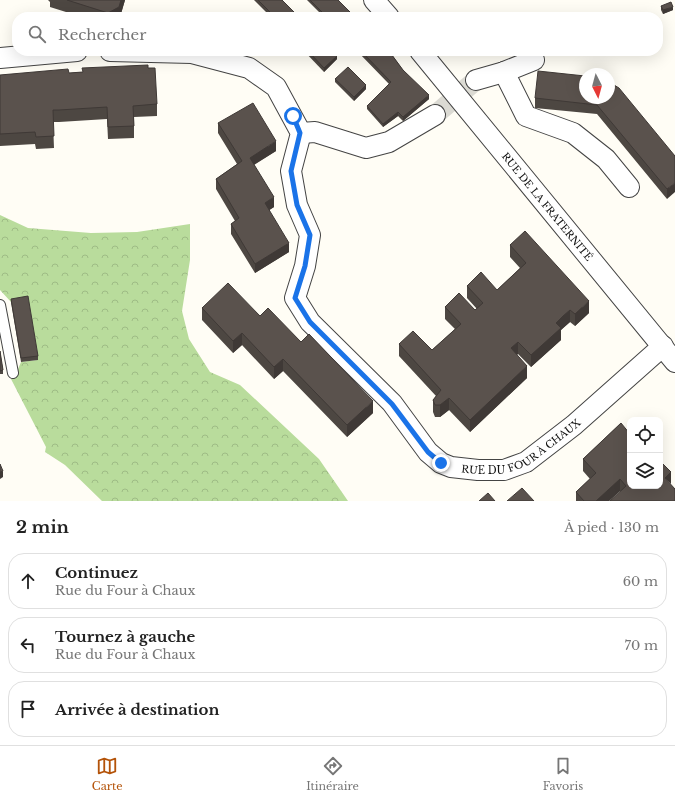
<!DOCTYPE html>
<html lang="fr">
<head>
<meta charset="utf-8">
<style>
	body { margin:0; font-family:"Libre Baskerville",serif; background:#f2f2f2; color:#222 }
	.controls { position:absolute; right:12px; bottom:12px; display:grid; overflow:hidden; border-radius:8px; box-shadow:0 4px 16px #0002 }
	.controls button { width:36px; height:36px; display:grid; place-items:center; padding:0; border:0; border-bottom:1px solid #e0e0e0; background:#fff; color:#222; font:20px sans-serif }
	.compass { position:absolute; left:579px; top:68px; width:36px; height:36px; border-radius:50%; background:#fff; box-shadow:0 4px 16px #0002; rotate:174deg }
	.stop { position:absolute; width:12px; height:12px; margin:-9px; border:3px solid #1a73e8; border-radius:50%; background:#fff }
	.stop.end { background:#1a73e8; border-color:#fff; box-shadow:0 1px 4px #0008 }
	.list { margin:0; padding:0; list-style:none }
	h2 { display:flex; justify-content:space-between; align-items:center; height:52px; margin:0; padding:0 16px; font-size:17px }
	h2 small { font-size:13px; font-weight:400; color:#767676 }
	.list li { display:grid; grid-template-columns:26px 1fr auto; gap:12px; align-items:center; box-sizing:border-box; height:56px; margin:0 8px 8px; padding:0 8px; border:1px solid #e0e0e0; border-radius:16px }
	.list b { display:block; font-size:15px; white-space:nowrap }
	.list p { margin:0; font-size:13px; white-space:nowrap; color:#767676 }
	.list em { font-size:13px; font-style:normal; color:#767676 }
	.icon { flex:none; width:22px; height:22px; fill:none; stroke:currentColor; stroke-width:2; stroke-linecap:round; stroke-linejoin:round }
	.map { position:relative; flex:none; width:675px; height:501px; overflow:hidden }
	.search { position:absolute; background:#fff; box-shadow:0 4px 16px #0002; left:12px; right:12px; top:12px; height:44px; display:flex; align-items:center; gap:10px; box-sizing:border-box; padding:0 14px; border-radius:16px; color:#767676; font-size:15px }
	.sheet { height:244px; background:#fff }
	nav { display:flex; justify-content:space-around; align-items:center; box-sizing:border-box; height:56px; border-top:1px solid #e0e0e0; background:#fff; font-size:11px; color:#767676 }
	nav a { display:grid; justify-items:center; gap:2px }
	nav .on { color:#b45309 }
	.map>svg:first-child { display:block }
</style>
</head>
<body>
<div class="map">
<svg width="675" height="501" viewBox="0 0 675 501">
	<defs>
		<pattern id="forest-crowns" width="20" height="18" patternUnits="userSpaceOnUse"><rect width="20" height="18" fill="#b9dc9c"/><path d="M2 6a3 3 0 1 1 6 0M12 15a3 3 0 1 1 6 0" fill="none" stroke="#9ebc85"/></pattern>
	</defs>
	<rect width="100%" height="100%" fill="#fffdf5"/>
	<polygon fill="url(#forest-crowns)" points="0,215 28,228 91,233 137,232 190,224 190,260 182,311 189,339 210,372 240,385 319,459 348,501 102,501 65,465 45,452 46,447 11,379 16,374 21,362 37,360 27,300 11,302 0,290"/>
	<g fill="none" stroke-linecap="round" stroke-linejoin="round">
		<polyline stroke="#dbdad3" stroke-width="20" stroke-dasharray="20 10" stroke-linecap="butt" points="435,115 476,80"/>
		<g stroke="#444" stroke-width="12">
			<polyline id="service" points="0,305 13,373"/>
		</g>
		<g stroke="#444" stroke-width="22">
			<g id="minor">
				<polyline points="374,0 389,17"/>
				<path id="s1" d="M110,51L192,53L249,68L276,87L301,133L291,171L297,205L310,235L305,266L295,298L310,322L392,403L428,452L441,463L451,467L478,470H504L526,462L574,425L663,346"/>
				<path id="s2" d="M420,51L675,362"/>
				<polyline points="0,58 77,51"/>
				<polyline points="504,72 526,116 573,133 606,159 629,187"/>
				<polyline points="476,80 504,72 534,60"/>
				<polyline points="301,133 315,132 366,148 389,142 435,115"/>
			</g>
		</g>
		<use href="#service" stroke="#fff" stroke-width="10"/>
		<use href="#minor" stroke="#fff" stroke-width="20"/>
	</g>
	<g fill="#4d4742">
		<polygon points="48,0 125,0 120,17 82,17 50,7 50,2"/>
		<polygon points="254,0 282,0 299,17 271,17"/>
		<polygon points="307,0 338,0 355,17 324,17"/>
		<polygon points="661,6 673,10 663,14 661,10"/>
		<polygon points="304,51 332,51 337,59 324,72"/>
		<polygon points="357,51 389,51 403,70 429,99 403,121 398,116 383,127 367,109 367,106 389,84"/>
		<polygon points="148,68 157,104 157,116 134,117 134,138 108,139 107,119 59,122 53,122 54,148 36,149 35,144 0,146 0,75 69,73"/>
		<polygon points="335,79 366,89 354,101 335,82"/>
		<polygon points="535,98 609,98 675,156 667,199 597,114 535,108"/>
		<polygon points="218,123 276,151 254,165 274,207 269,210 289,252 255,273 231,234 231,224 235,221 216,189 216,179 237,164 218,133"/>
		<polygon points="510,245 589,313 575,326 570,322 563,328 561,330 561,340 531,367 518,354 517,354 527,378 470,432 449,410 440,417 435,417 433,412 433,400 436,396 399,356 399,344 432,350 455,329 445,319 445,307 475,310 477,309 467,298 467,286 497,290 520,268 510,257"/>
		<polygon points="11,299 38,356 38,360 21,362 11,302"/>
		<polygon points="202,308 260,316 373,413 347,437 283,371 274,379 242,345 233,353 202,320"/>
		<polygon points="0,351 3,370 3,374 0,374"/>
		<polygon points="621,423 630,486 620,492 620,491 609,501 576,501 576,492 590,479 583,471 583,459"/>
	</g>
	<g fill="#3f3936">
		<polygon points="121,0 125,0 120,17 108,17 108,13"/>
		<polygon points="673,7 673,10 663,14 663,10"/>
		<polygon points="337,56 337,59 324,72 324,68"/>
		<polygon points="366,85 366,89 354,101 354,97"/>
		<polygon points="429,95 429,99 403,121 403,117"/>
		<polygon points="398,112 398,116 383,127 383,124"/>
		<polygon points="276,141 276,151 250,167 250,158"/>
		<polygon points="675,183 675,192 667,199 667,189"/>
		<polygon points="274,197 274,207 265,213 265,203"/>
		<polygon points="289,243 289,252 255,273 255,264"/>
		<polygon points="589,301 589,313 575,326 575,314"/>
		<polygon points="570,310 570,322 561,330 561,340 531,367 531,355 556,323"/>
		<polygon points="242,333 242,345 233,353 233,341"/>
		<polygon points="518,342 518,354 511,360 511,348"/>
		<polygon points="283,359 283,371 274,379 274,367"/>
		<polygon points="527,366 527,378 470,432 470,420"/>
		<polygon points="449,398 449,410 440,417 440,405"/>
		<polygon points="373,401 373,413 347,437 347,425"/>
		<polygon points="3,471 3,477 0,479 0,472"/>
		<polygon points="671,472 671,484 665,478"/>
		<polygon points="620,479 620,491 609,501 596,501"/>
	</g>
	<g fill="#5a524d" stroke="#3f3936">
		<polygon points="67,0 121,0 119,7 108,13"/>
		<polygon points="258,0 282,0 299,17 275,17"/>
		<polygon points="310,0 338,0 355,17 327,17"/>
		<polygon points="671,2 673,7 663,10 661,6"/>
		<polygon points="308,51 332,51 337,56 324,68"/>
		<polygon points="361,51 389,51 403,70 429,95 403,117 398,112 383,124 367,106 391,82"/>
		<polygon points="148,65 148,68 155,68 157,104 133,106 134,126 108,127 107,107 59,110 53,110 54,136 36,137 35,132 0,134 0,75 68,69 69,73 83,72 82,68"/>
		<polygon points="348,67 366,85 354,97 335,79"/>
		<polygon points="538,71 585,76 585,98 609,98 609,82 619,88 675,156 675,183 667,189 597,105 535,98"/>
		<polygon points="253,103 276,141 250,158 274,197 265,203 289,243 255,264 231,224 239,218 216,179 242,161 218,123"/>
		<polygon points="525,231 589,301 575,314 570,310 563,316 556,323 561,328 531,355 518,342 511,348 527,366 470,420 449,398 440,405 435,405 433,400 441,390 399,344 413,331 432,350 461,324 445,307 459,293 475,310 483,303 467,286 481,272 497,290 526,263 510,245"/>
		<polygon points="228,283 260,316 268,308 301,342 309,334 373,401 347,425 283,359 274,367 242,333 233,341 202,308"/>
		<polygon points="28,296 38,356 21,358 11,299"/>
		<polygon points="0,351 3,370 0,371"/>
		<polygon points="621,423 630,434 630,486 660,486 660,461 671,472 665,478 675,489 675,501 610,501 626,486 620,479 596,501 584,501 576,492 596,473 583,459"/>
		<polygon points="0,464 3,471 0,472"/>
		<polygon points="522,488 534,501 507,501"/>
		<polygon points="488,493 495,501 479,501"/>
	</g>
	<g fill="none" stroke-linecap="round" stroke-linejoin="round">
		<polyline stroke="#1a73e8" stroke-width="5" points="293,116 300,133 291,171 297,205 310,235 305,266 295,298 310,322 392,404 428,452 441,463"/>
	</g>
	<g text-anchor="middle" dominant-baseline="central" stroke-width="4" stroke-linejoin="round" paint-order="stroke">
		<g font-size="10" fill="#111" stroke="#fff">
			<text stroke="none"><textPath href="#s2" startOffset="201">RUE DE LA FRATERNITÉ</textPath></text>
			<text stroke="none"><textPath href="#s1" startOffset="707">RUE DU FOUR À CHAUX</textPath></text>
		</g>
	</g>
</svg>
<div class="controls">
<button><svg class="icon" aria-label="locate" viewBox="0 0 24 24"><circle cx="12" cy="12" r="6"/><path d="M12 2v4M12 18v4M2 12h4M18 12h4"/></svg></button>
<button><svg class="icon" aria-label="layers" viewBox="0 0 24 24"><path d="M12 4l9 5-9 5-9-5zM3 14l9 5 9-5"/></svg></button>
</div>
<svg class="compass" viewBox="-18 -18 36 36"><path d="M0-13l5 13h-10z" fill="#e53935"/><path d="M0 13l5-13h-10z" fill="#767676"/></svg>
<div class="stop" style="left:293px;top:116px"></div>
<div class="stop end" style="left:441px;top:463px"></div>
<div class="search"><svg class="icon" aria-label="search" viewBox="0 0 24 24"><circle cx="10" cy="10" r="6"/><path d="M15 15l6 6"/></svg>Rechercher</div>
</div>
<section class="sheet">
<h2>2 min<small>À pied · 130 m</small></h2>
<ul class="list">
<li><svg class="icon" aria-label="ahead" viewBox="0 0 24 24"><path d="M12 20V5M6 11l6-6 6 6"/></svg><div><b>Continuez</b><p>Rue du Four à Chaux</p></div><em>60 m</em></li>
<li><svg class="icon" aria-label="left" viewBox="0 0 24 24"><path d="M17 20v-9H6M10 6l-5 5 5 5"/></svg><div><b>Tournez à gauche</b><p>Rue du Four à Chaux</p></div><em>70 m</em></li>
<li><svg class="icon" aria-label="arrive" viewBox="0 0 24 24"><path d="M6 21V4h12l-3 4 3 4H6"/></svg><div><b>Arrivée à destination</b></div></li>
</ul>
</section>
<nav>
<a class="on"><svg class="icon" aria-label="map" viewBox="0 0 24 24"><path d="M3 6l6-2 6 2 6-2v14l-6 2-6-2-6 2zM9 4v14M15 6v14"/></svg>Carte</a>
<a><svg class="icon" aria-label="directions" viewBox="0 0 24 24"><path d="M12 3l9 9-9 9-9-9zM9 14v-3h6M13 9l2 2-2 2"/></svg>Itinéraire</a>
<a><svg class="icon" aria-label="saved" viewBox="0 0 24 24"><path d="M7 4h10v16l-5-4-5 4z"/></svg>Favoris</a>
</nav>
</body>
</html>
